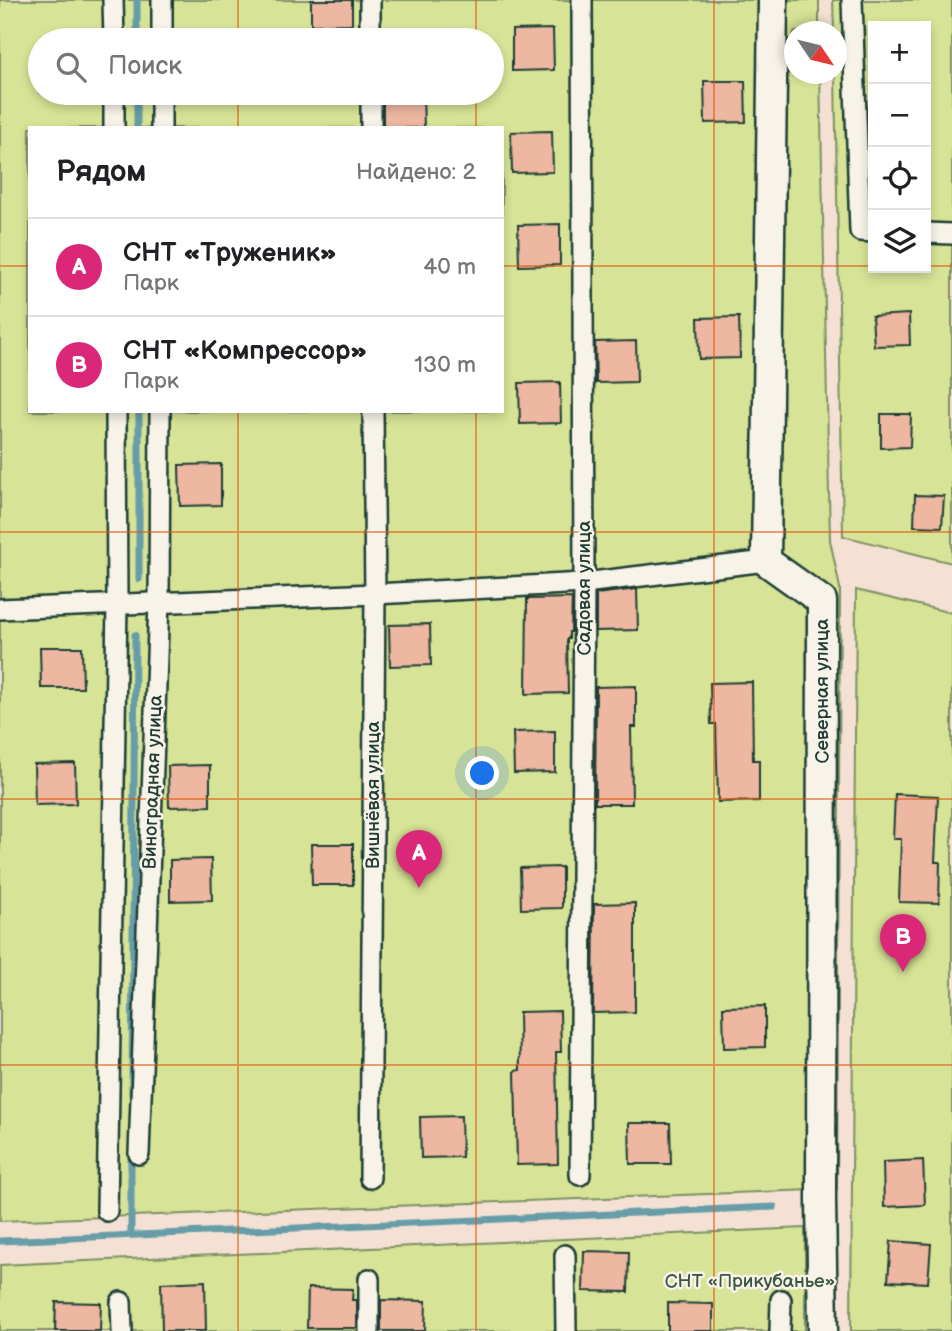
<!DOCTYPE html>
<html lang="ru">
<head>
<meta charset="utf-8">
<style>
	body { margin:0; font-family:"Balsamiq Sans",sans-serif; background:#f2f2f2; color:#202124 }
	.controls { position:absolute; right:21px; top:21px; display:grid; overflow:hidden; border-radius:0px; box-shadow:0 4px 10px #0003 }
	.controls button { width:63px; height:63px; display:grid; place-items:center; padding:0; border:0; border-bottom:2px solid #e0e0e0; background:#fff; color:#202124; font:35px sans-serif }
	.compass { position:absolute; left:784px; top:21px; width:63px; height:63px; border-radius:50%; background:#fff; box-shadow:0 4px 10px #0003; rotate:125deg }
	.you { position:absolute; left:483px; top:774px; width:24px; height:24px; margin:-18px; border:5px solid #fff; border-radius:50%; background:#1a73e8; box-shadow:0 0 0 10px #1a73e833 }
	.badge { display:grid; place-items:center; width:46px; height:46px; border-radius:50%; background:#db2777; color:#fff; font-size:23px; font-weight:700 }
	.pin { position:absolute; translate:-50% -58px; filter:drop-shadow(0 2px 4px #0008) }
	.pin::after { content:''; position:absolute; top:37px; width:24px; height:21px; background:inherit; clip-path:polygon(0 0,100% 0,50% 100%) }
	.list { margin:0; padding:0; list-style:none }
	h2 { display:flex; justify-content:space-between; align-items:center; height:91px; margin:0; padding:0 28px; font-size:30px }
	h2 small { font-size:23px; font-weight:400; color:#757577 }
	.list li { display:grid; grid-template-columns:46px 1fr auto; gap:21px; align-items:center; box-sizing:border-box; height:98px; padding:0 28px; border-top:2px solid #e0e0e0 }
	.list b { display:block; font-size:26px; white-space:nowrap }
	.list p { margin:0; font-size:23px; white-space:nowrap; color:#757577 }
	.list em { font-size:23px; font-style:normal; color:#757577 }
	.icon { flex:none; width:38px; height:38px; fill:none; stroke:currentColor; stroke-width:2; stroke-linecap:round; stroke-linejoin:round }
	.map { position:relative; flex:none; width:952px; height:1331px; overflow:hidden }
	.search { position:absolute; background:#fff; box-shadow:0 4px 10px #0003; left:28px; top:28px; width:476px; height:77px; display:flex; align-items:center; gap:18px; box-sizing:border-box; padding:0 24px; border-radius:38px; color:#757577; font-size:26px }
	.panel { position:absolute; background:#fff; box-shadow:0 4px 10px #0003; left:28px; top:126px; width:476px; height:287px; border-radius:0px }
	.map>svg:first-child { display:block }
</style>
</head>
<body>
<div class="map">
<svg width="952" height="1331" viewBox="0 0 952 1331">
	<rect width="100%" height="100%" fill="#f4e1d3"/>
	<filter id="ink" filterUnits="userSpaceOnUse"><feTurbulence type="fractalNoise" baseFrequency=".0143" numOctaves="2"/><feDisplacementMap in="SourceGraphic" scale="14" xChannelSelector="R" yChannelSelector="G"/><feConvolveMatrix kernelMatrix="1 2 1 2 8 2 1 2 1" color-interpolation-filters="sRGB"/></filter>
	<g filter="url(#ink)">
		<g fill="#d7e396" stroke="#7b9065" stroke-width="2" fill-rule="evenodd">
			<path d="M0,0H819V31L794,32V74H820L830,540L840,588L837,1189L0,1221ZM40,40H492V93H40ZM30,128H502V411H30Z"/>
			<path d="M833,0H952V563L843,536L835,74H836V32L834,31ZM873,26H926V268H873Z"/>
			<polygon points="856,590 952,613 952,1331 851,1331"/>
			<polygon points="805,1228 805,1331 0,1331 0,1265"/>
		</g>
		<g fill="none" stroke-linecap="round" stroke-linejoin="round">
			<g stroke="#669da9" stroke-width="7">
				<polyline points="137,0 137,40"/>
				<polyline points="137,93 137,128"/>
				<polyline points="139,411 139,579"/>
				<polyline points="132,1094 135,635"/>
				<polyline points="131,1235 131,1152"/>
				<polyline points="0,1241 774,1207"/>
			</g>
		</g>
		<g fill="#edb7a1" stroke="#1f3d34" stroke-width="2">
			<polygon points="311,0 352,0 352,24 311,25"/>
			<polygon points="553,29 554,70 512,71 512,30"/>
			<polygon points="704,81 745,81 746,122 705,123"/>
			<polygon points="383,93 423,93 424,128 383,128"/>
			<polygon points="552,131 553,172 512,173 511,132"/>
			<polygon points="560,224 560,265 519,266 518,225"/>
			<polygon points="909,314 910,345 874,346 872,316"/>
			<polygon points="739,317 740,358 699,359 698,318"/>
			<polygon points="636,341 637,382 596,383 595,342"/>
			<polygon points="560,382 561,423 520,424 519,383"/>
			<polygon points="881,414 911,414 910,447 881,448"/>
			<polygon points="221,464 221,505 180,506 179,465"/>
			<polygon points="915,495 944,496 942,527 914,526"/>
			<polygon points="637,589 638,630 596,631 596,594"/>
			<polygon points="572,598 571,632 569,632 569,639 567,639 568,693 526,694 527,599"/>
			<polygon points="430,624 431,665 390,666 389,625"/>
			<polygon points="40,647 82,647 83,688 41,688"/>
			<polygon points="752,682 753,760 759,760 759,801 718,802 716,724 711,724 710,683"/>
			<polygon points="636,686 636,727 631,727 632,804 595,804 596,687"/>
			<polygon points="555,731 555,772 514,773 513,732"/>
			<polygon points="75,763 76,804 35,805 34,764"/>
			<polygon points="210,765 210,806 169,807 168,766"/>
			<polygon points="895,794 938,796 935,862 940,862 939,903 899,902 901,839 893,839"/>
			<polygon points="311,844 353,844 353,885 312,885"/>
			<polygon points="211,859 212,900 170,901 170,860"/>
			<polygon points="562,867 562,908 521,909 520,868"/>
			<polygon points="635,903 635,1012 593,1013 594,904"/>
			<polygon points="765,1006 765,1047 724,1048 723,1007"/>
			<polygon points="560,1011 561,1052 556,1052 558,1164 517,1165 515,1071 520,1070 519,1012"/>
			<polygon points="461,1116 462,1157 421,1158 420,1117"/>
			<polygon points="629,1123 670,1123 671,1164 630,1164"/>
			<polygon points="923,1160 925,1205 884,1207 883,1162"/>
			<polygon points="891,1241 931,1244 928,1283 888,1281"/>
			<polygon points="584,1251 629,1252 628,1292 583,1291"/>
			<polygon points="205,1281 206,1331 162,1331 161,1283"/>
			<polygon points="308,1288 353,1289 352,1300 357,1300 357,1328 307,1328"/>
			<polygon points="381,1300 426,1301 425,1331 381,1331"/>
			<polygon points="56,1302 101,1303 100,1331 55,1331"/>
			<polygon points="668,1303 713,1304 713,1331 668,1331"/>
		</g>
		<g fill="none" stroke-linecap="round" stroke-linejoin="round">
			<g stroke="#1f3d34" stroke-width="24">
				<g id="street">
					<polyline points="113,0 114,40"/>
					<polyline points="370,0 370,40"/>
					<polyline points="852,0 860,231 873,232"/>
					<polyline points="162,40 162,0"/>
					<polyline points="114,93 114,128"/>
					<polyline points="371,93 371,128"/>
					<polyline points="161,128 161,93"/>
					<polyline points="926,233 952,234"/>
					<polyline points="0,609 375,594 584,583 766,561"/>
					<polyline points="139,1154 159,601 160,411"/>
					<polyline points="580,1175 584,583 582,0"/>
					<polyline points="370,1178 375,594 373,411"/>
					<polyline points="107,1211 117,603 116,411"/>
					<polyline points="565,1255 566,1331"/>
					<polyline points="121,1302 122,1331"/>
					<polyline points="369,1331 369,1279"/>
					<polyline points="780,1331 781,1300"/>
				</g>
			</g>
			<g stroke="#1f3d34" stroke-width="33">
				<polyline id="secondary" points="773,0 766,561 822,601 821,1201 823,1331"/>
			</g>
			<use href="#street" stroke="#f7f3e8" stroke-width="19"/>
			<use href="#secondary" stroke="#f7f3e8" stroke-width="28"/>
		</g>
	</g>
	<path fill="none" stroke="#de580e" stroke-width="2" stroke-opacity="0.55" d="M238,0V40M476,0V40M714,0V1331M238,93V128M476,93V128M0,266H30M502,266H873M926,266H952M238,411V1331M476,411V1331M0,532H952M0,799H952M0,1065H952"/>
	<g text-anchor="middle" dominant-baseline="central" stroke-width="5" stroke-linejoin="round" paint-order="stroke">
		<g font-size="19" fill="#1f3d34" stroke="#f7f3e8">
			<text transform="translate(584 588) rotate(-90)">Садовая улица</text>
			<text transform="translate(822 691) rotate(-90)">Северная улица</text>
			<text transform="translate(153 782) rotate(-88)">Виноградная улица</text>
			<text transform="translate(373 795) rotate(-90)">Вишнёвая улица</text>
		</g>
		<g font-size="19" fill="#3b5643" stroke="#f7f3e8">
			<text x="750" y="1281">СНТ «Прикубанье»</text>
		</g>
	</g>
</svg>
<div class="controls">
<button>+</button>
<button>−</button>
<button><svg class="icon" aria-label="locate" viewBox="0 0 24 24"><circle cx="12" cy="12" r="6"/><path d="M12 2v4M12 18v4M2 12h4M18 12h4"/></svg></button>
<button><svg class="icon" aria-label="layers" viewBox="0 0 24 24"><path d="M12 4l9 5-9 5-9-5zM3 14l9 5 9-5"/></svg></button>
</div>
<svg class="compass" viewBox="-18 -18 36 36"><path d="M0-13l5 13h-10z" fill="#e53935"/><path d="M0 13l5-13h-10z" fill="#757577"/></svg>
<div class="you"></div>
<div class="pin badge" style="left:419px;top:888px">A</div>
<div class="pin badge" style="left:903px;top:972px">B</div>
<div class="search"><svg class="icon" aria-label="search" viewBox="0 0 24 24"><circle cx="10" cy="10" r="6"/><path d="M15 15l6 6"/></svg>Поиск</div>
<section class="panel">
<h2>Рядом<small>Найдено: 2</small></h2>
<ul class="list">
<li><span class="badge">A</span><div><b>СНТ «Труженик»</b><p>Парк</p></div><em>40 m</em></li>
<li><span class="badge">B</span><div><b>СНТ «Компрессор»</b><p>Парк</p></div><em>130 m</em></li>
</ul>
</section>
</div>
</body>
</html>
